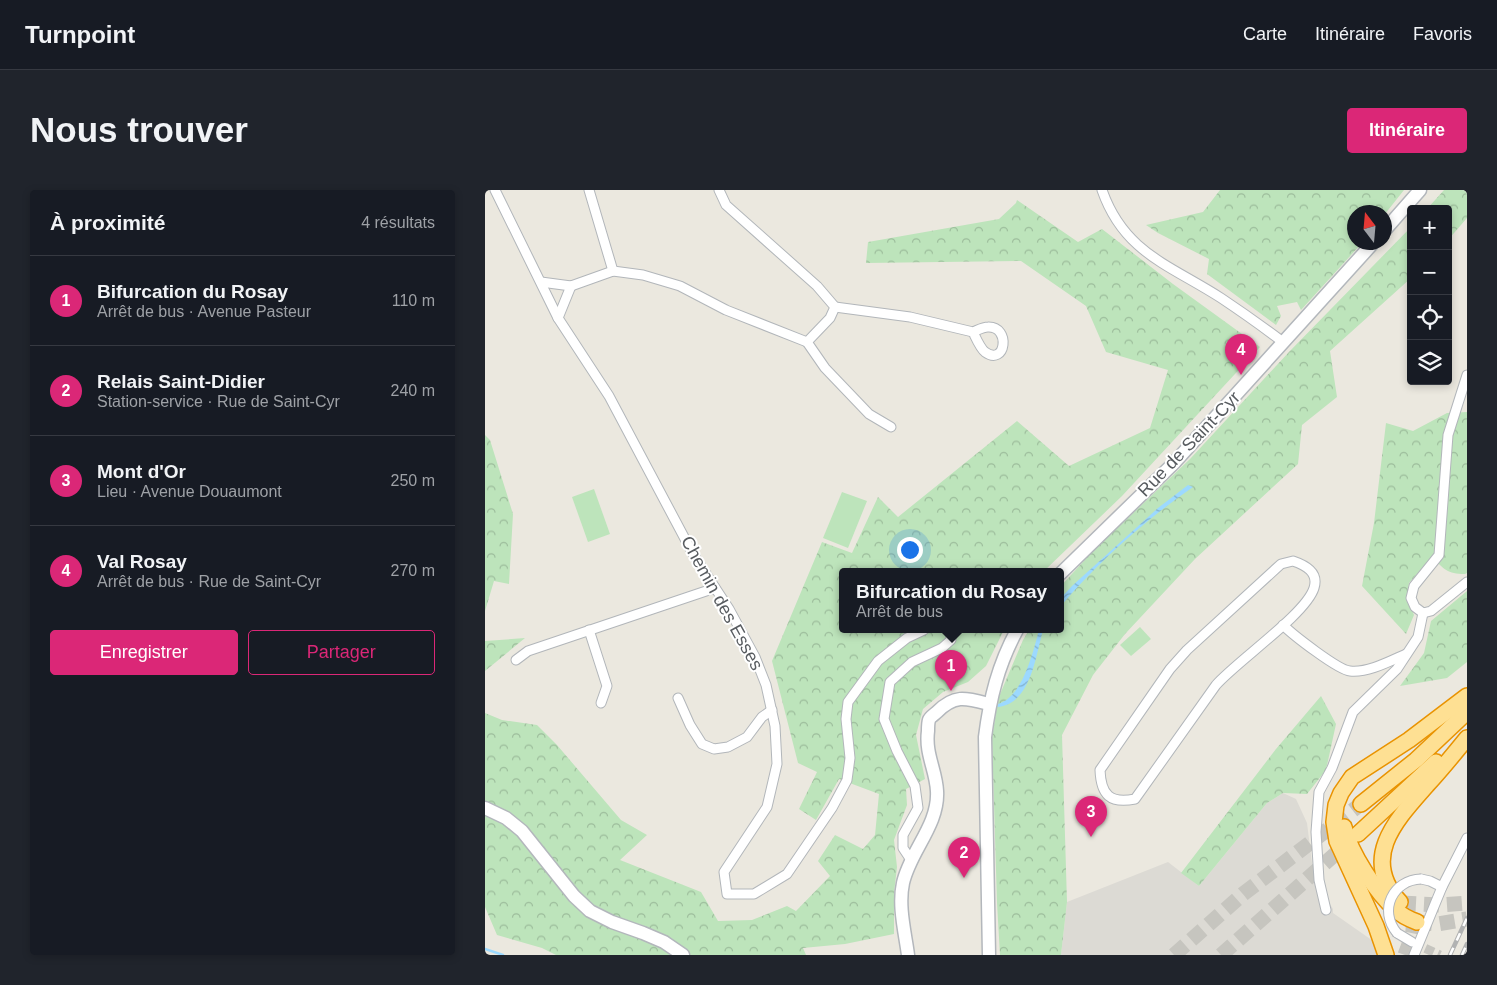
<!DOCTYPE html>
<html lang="fr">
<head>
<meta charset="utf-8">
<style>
	body { margin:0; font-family:Arial,sans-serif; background:#20242c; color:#f1f3f6 }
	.controls { position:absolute; right:15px; top:15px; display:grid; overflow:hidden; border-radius:5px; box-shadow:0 2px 8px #0003 }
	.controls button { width:45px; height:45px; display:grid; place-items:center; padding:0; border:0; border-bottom:1px solid #363941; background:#171b24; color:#f1f3f6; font:25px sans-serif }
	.compass { position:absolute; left:862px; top:15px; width:45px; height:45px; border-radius:50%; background:#171b24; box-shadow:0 2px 8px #0003; rotate:344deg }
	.you { position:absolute; left:424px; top:359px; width:18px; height:18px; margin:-12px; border:4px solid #fff; border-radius:50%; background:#1a73e8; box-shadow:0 0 0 8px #1a73e833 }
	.badge { display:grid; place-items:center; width:32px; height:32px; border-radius:50%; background:#db2777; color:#fff; font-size:16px; font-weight:700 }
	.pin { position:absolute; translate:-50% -41px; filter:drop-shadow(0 1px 2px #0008) }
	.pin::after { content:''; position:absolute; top:26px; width:18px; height:15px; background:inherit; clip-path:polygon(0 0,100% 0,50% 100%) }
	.popup { position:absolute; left:354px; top:378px; width:225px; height:65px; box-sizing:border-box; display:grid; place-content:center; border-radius:5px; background:#171b24; filter:drop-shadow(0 1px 4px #0005); font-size:16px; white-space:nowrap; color:#9ea1a6 }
	.popup b { font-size:19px; color:#f1f3f6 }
	.popup::after { content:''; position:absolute; left:50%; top:100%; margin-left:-10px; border:10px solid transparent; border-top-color:#171b24 }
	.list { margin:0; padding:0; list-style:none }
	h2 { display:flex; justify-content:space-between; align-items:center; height:65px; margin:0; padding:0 20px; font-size:21px }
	h2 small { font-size:16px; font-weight:400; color:#9ea1a6 }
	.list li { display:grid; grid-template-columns:32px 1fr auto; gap:15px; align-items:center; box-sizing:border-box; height:90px; padding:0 20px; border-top:1px solid #363941 }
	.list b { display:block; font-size:19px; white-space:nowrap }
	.list p { margin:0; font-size:16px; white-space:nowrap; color:#9ea1a6 }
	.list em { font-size:16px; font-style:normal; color:#9ea1a6 }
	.actions { display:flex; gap:10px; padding:15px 20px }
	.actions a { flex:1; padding:11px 0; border:1px solid #db2777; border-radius:5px; text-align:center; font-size:18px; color:#db2777 }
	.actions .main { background:#db2777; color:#fff }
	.icon { flex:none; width:28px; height:28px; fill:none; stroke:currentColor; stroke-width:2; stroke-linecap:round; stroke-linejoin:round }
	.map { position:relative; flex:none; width:982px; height:765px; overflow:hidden; border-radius:5px }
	header { display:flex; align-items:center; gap:30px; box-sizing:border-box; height:70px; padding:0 25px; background:#171b24; border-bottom:1px solid #363941 }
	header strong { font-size:24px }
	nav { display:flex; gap:28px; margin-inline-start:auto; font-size:18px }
	.intro { display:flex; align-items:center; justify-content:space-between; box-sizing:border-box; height:120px; padding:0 30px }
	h1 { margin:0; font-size:35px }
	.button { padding:12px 22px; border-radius:5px; background:#db2777; color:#fff; font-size:18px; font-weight:700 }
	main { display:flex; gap:30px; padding:0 30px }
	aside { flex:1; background:#171b24; border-radius:5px; box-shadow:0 2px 8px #0003 }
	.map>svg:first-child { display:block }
</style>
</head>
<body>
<header>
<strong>Turnpoint</strong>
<nav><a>Carte</a><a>Itinéraire</a><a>Favoris</a></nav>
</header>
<div class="intro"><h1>Nous trouver</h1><a class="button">Itinéraire</a></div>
<main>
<aside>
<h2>À proximité<small>4 résultats</small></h2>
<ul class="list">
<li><span class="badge">1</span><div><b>Bifurcation du Rosay</b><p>Arrêt de bus · Avenue Pasteur</p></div><em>110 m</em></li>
<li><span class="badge">2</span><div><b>Relais Saint-Didier</b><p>Station-service · Rue de Saint-Cyr</p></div><em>240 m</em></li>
<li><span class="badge">3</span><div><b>Mont d'Or</b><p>Lieu · Avenue Douaumont</p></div><em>250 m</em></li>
<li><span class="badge">4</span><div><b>Val Rosay</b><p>Arrêt de bus · Rue de Saint-Cyr</p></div><em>270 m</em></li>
</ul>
<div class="actions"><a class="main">Enregistrer</a><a>Partager</a></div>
</aside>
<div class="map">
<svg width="982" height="765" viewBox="0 0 982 765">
	<defs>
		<pattern id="forest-crowns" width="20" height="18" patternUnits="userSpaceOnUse" patternTransform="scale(1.25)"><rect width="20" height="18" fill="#bde4bb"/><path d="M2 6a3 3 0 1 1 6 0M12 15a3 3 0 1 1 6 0" fill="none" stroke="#9cbc9b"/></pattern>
		<pattern id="water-waves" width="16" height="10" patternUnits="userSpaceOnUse" patternTransform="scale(1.25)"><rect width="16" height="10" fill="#9cd9ff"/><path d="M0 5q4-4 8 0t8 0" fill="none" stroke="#82b3d2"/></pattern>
	</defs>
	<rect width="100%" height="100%" fill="#ebe8df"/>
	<polygon fill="#dcdad4" points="798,603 811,609 822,633 829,689 848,719 848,723 891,753 892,765 576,765 582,712 683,672 714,696 782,613"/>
	<g fill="#bde4bb">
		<polygon points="109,299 125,344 103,352 87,307"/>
		<polygon points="357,302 382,311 363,358 338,348"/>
		<polygon points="655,437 666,449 646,466 635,455"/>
	</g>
	<g fill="url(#forest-crowns)">
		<polygon points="735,0 919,0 900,24 899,22 869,22 869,52 877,53 816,120 812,112 792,116 796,126 791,135 722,84 724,69 673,43 661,35 718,22"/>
		<polygon points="959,0 982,0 982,28 963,50 963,19 942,19"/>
		<polygon points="532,10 593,52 617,39 688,94 775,157 637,306 558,382 357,382 357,440 519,440 501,476 483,492 458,502 438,519 431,545 440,589 421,599 422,615 409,650 412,677 409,703 409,744 360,754 318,758 321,765 71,765 57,758 12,745 0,717 0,523 17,530 52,535 72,555 136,630 162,645 135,670 216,702 233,731 267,730 302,716 311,721 345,686 333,671 350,645 378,659 390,645 394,604 354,589 331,630 314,619 332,582 313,573 287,471 337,352 367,363 393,307 413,327 532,231 584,276 665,238 683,180 621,162 601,116 536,71 381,73 383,52 514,29 531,13"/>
		<polygon points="926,37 926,88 845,161 852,207 817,235 813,274 710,369 640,444 608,485 577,545 582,712 576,765 515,765 512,713 507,548 513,509 538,450 544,440 575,440 575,397 607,362 705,269 804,162"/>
		<path d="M982,222V383L980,384C962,384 959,379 947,367L924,393L922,408L929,425L921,444L877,396L889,333L901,233L928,241L962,223Z"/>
		<polygon points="0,245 5,250 28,324 24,394 9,391 0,421"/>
		<polygon points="982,401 982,472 962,488 915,496 939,463 946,431"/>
		<polygon points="40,448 0,481 0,451"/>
		<polygon points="836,506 851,534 841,580 822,604 798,603 782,613 714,696 696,683 791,559"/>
	</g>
	<g fill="url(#water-waves)">
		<path d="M703,295L708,297C660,330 612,373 575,417V409L587,396L673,318Z"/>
		<path d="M554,440H558C551,464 546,515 512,517L513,514C538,507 548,462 554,440Z"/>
	</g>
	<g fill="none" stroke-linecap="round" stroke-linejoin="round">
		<polyline stroke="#9cd9ff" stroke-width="2.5" points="0,759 18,765"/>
		<polyline stroke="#c6c5bf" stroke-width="9" stroke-dasharray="9 4.5" stroke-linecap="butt" points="928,753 955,765"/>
		<g stroke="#c6c5bf" stroke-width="15" stroke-dasharray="15 8" stroke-linecap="butt">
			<polyline points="916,713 954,715 982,713"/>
			<polyline points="932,732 952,734 982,729"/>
			<polyline points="689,765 758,704 876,614"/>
			<polyline points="736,765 864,652"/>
			<path d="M920,765C926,748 934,736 922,720"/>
		</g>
		<g stroke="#b2b6ba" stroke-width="11">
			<g id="minor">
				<polyline points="10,0 73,128 124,206 208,364 244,419 270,467 281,495 290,536 292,574 282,617 239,682 242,704 269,704 302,684 347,618 362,590 365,568 361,529 363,512 393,471 422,448 439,440"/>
				<polyline points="104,0 128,81"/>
				<path d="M617,0C639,63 685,75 736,108C757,122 778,137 798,152"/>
				<polyline points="56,92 86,96 128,81 158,85 195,96 241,120 322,152 345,128 350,117 332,96 241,15 234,0"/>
				<path d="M350,117L425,127L488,142C491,148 495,158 500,162C521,177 526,136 503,137C498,137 493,140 488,142"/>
				<polyline points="73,128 86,96"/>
				<polyline points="322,152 340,178 384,224 406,237"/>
				<path d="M808,371C820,375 834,382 829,398C821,424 752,471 731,495L650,609C625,614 616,605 615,580L685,479L702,460L796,374Z"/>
				<polyline points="938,423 930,417 926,408 929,396 954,365 963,245 982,185"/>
				<polyline points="938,423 946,421 982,392"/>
				<path d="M798,435C808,445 853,480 865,481C883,483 905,471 921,464"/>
				<polyline points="104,440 122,496 116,513"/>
				<polyline points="31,470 43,461 230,398"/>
				<polyline points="193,508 205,535 217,554 229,559 243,557 262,547 277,527 287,520"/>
				<polyline points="426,670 418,658 418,645 433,618 430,596 412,561 399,529 405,492 427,472 457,458 466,450 466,440"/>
				<polyline points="936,689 945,691 957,697"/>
				<polyline points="841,720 834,690 831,642 834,602 847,578 868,522 912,479 933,447 938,423"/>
				<polyline points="912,743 927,752"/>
				<polyline points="929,765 957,697 982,648"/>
			</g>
		</g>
		<g stroke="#b3b7bc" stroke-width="15">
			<g id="secondary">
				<polyline points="899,41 935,0"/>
				<polyline points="575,384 689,273 889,52"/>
				<polyline points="0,618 21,628 37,641 89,706 105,721 127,732 158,743 179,752 198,765"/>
				<path d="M423,765C420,742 413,716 418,693C425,661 454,635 452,601C451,580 440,564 443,541C443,538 443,533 444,530C445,527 450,524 452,522C470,504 481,508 504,514"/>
				<path d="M504,765L500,547C505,508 513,475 532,440"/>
			</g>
		</g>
		<g stroke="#e99301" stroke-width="18">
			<g id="trunk">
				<polyline points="876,614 931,570 982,522"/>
				<path d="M859,637C865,662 891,703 911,720C917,726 924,729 932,732"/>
				<polyline points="873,644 951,572"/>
				<path d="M915,712C874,668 912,629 942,595C956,580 969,564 982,548"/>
				<polyline points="901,765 891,736 852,651 849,632 851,615 856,603 867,587 924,550 982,506"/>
			</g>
		</g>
		<use href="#minor" stroke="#fff" stroke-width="9"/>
		<use href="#secondary" stroke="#fff" stroke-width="12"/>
		<use href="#trunk" stroke="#fee093" stroke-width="15"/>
		<g stroke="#b1b2b2" stroke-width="4.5">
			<g id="rail">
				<polyline points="965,765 982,728"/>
				<polyline points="977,765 982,754"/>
			</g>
		</g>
		<use href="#rail" stroke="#fff" stroke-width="2.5" stroke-dasharray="8" stroke-linecap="butt"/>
		<g stroke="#b2b6ba" stroke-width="11" stroke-linecap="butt">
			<path id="minor-bridge" d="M912,743C893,720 908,690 936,689"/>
		</g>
		<use href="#minor-bridge" stroke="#fff" stroke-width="9"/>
	</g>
	<g text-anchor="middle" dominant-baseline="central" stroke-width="4" stroke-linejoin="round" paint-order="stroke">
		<g font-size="18" fill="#585c60" stroke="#fff">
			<text transform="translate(704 254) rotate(-46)">Rue de Saint-Cyr</text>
			<text transform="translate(237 413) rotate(61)">Chemin des Esses</text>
		</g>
	</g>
</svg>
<div class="controls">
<button>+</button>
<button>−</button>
<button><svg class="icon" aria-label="locate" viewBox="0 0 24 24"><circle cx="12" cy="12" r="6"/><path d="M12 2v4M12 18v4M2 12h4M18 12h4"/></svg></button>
<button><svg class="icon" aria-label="layers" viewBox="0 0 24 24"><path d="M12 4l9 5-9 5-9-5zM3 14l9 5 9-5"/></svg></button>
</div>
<svg class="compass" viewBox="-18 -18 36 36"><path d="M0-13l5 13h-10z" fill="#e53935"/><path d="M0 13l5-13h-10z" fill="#9ea1a6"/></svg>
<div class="you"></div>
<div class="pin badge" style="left:466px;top:501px">1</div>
<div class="popup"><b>Bifurcation du Rosay</b>Arrêt de bus</div>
<div class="pin badge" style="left:479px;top:688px">2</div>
<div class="pin badge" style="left:606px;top:647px">3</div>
<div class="pin badge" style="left:756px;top:185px">4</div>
</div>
</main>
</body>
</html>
